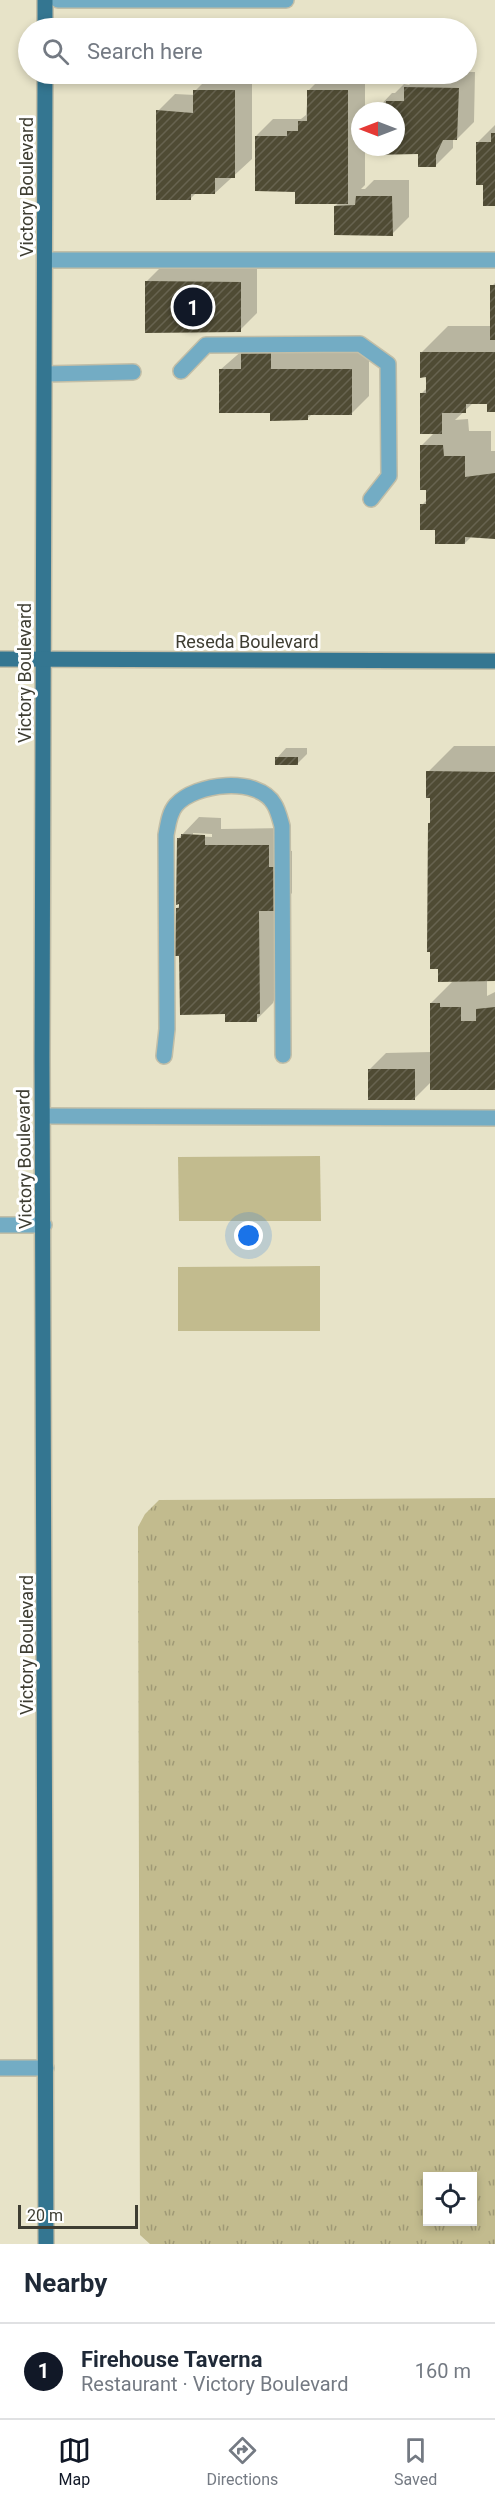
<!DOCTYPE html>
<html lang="en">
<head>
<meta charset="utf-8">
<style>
	body { margin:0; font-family:Roboto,sans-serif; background:#f6f6f7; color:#1f2937 }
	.controls { position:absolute; right:18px; bottom:18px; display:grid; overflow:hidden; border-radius:0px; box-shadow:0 3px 9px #0003 }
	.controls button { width:54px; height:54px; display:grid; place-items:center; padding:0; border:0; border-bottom:2px solid #e0e1e3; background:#fff; color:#1f2937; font:30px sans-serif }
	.compass { position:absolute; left:351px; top:102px; width:54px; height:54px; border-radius:50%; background:#fff; box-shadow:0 3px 9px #0003; rotate:270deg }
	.scale { position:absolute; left:18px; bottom:15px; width:120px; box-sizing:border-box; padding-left:6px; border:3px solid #3e3d32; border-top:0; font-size:16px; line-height:21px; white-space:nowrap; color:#3e3d32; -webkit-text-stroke:4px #fff; paint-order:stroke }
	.you { position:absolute; left:249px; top:1236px; width:21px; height:21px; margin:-15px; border:4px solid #fff; border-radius:50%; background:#1a73e8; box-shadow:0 0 0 9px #1a73e833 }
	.badge { display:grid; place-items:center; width:39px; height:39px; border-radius:50%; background:#111827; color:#fff; font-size:20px; font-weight:700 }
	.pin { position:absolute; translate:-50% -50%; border:3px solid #fff; box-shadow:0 2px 6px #0006 }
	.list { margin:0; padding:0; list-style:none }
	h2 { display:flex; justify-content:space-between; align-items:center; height:78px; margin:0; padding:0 24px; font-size:26px }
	h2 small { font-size:20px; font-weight:400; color:#747a83 }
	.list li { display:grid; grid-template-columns:39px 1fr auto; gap:18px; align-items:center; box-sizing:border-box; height:96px; padding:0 24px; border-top:2px solid #e0e1e3 }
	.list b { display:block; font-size:22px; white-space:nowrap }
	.list p { margin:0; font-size:20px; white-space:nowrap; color:#747a83 }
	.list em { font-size:20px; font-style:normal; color:#747a83 }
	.icon { flex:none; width:33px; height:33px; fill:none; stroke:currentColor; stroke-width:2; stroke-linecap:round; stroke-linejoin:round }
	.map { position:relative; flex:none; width:495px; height:2244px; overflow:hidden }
	.search { position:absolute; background:#fff; box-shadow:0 3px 9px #0003; left:18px; right:18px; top:18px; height:66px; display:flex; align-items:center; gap:15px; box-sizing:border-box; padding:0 21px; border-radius:33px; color:#747a83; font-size:22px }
	.sheet { height:174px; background:#fff }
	nav { display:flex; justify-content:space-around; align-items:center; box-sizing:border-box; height:84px; border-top:2px solid #e0e1e3; background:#fff; font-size:16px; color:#747a83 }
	nav a { display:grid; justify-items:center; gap:3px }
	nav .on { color:#111827 }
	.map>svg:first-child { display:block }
</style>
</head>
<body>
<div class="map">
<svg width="495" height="2244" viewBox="0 0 495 2244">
	<defs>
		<pattern id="grass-tufts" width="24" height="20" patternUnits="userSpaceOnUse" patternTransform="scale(1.5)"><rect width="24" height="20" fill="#c2bb8e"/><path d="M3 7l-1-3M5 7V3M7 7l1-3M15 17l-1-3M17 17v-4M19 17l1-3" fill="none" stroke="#9f9975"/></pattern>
		<pattern id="building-hatch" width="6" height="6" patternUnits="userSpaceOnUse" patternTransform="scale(1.5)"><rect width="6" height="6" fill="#4f4b34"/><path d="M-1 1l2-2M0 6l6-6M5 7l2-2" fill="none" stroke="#676350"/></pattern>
	</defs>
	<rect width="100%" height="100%" fill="#e7e3c8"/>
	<path fill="url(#grass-tufts)" fill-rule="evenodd" d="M495,1498V2244H150L140,2235L138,1527L145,1514L159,1500ZM428,2176H472V2222H428Z"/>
	<g fill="#c2bb8e">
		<polygon points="320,1156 321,1221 179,1221 178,1157"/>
		<polygon points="320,1266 320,1331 178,1331 178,1267"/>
	</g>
	<g fill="#0003" fill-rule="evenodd">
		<polygon points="466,72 475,72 474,122 457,139 453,138 453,148 436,165 420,153 373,147 396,147 396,111 375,111 392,93 395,93 404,84 409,85 420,74"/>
		<polygon points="212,74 252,74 252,159 215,193 196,193 191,198 158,111 175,94 195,95 195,91"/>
		<polygon points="325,74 365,74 365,111 360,111 360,147 365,147 365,185 361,189 365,189 374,180 409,180 409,217 392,234 335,206 340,202 296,190 256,136 273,119 301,119 306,115 308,91"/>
		<polygon points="495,125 495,204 485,184 478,142"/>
		<polygon points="163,265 257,265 257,313 240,330 146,282"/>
		<polygon points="495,283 495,410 488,402 474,402 455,420 468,419 469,431 491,431 491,451 495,451 495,537 472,536 465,543 436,528 422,505 427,500 421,446 434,433 422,393 427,388 422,352 448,326 492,326 492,286"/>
		<polygon points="259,336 288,336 288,353 369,353 369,396 352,413 313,413 307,419 271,412 220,370"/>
		<polygon points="454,746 495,746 495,981 487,981 487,996 495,992 495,1089 431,1082 414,1099 369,1070 386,1053 431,1052 431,1003 454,980 429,823 432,821 432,797 428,772"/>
		<polygon points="286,748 307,748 307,754 297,764 277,758"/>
		<path d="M199,817L221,818V829L286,828V850L292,851V893L276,909V995L273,1003L256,1020L226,1013L177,908L183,902L178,839ZM193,833L212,834V837L193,836Z"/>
	</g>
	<g fill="url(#building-hatch)">
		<polygon points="404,87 459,88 457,140 443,140 436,155 436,167 418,167 418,154 372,155 372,147 396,147 396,111 385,111 386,101 404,101"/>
		<polygon points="193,90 235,90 235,178 215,178 215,194 191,194 191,200 156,200 156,110 193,113"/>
		<polygon points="307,90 348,90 348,204 295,204 295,192 255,191 255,136 287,136 287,131 298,131 298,121 307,121"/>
		<polygon points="491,133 495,133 495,206 483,206 483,185 476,185 476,142 491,142"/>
		<polygon points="356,196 392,196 393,236 334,235 334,206 355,205"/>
		<polygon points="145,281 241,282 241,332 145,333"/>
		<rect x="490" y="285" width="5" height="55"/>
		<polygon points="271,352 271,369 352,369 352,415 308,415 308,420 270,421 270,413 219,413 219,369 241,369 241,353"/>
		<polygon points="420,352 495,352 495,412 487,412 487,404 466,404 466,413 442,413 442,434 420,434 420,393 426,393 426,377 420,378"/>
		<polygon points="420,445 443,445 444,456 465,456 465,477 495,473 495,539 465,537 465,544 435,544 435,530 420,530 420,504 426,504 426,490 420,490"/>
		<rect x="275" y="757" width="23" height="8"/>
		<polygon points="426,771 495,772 495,981 438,982 438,969 430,969 430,952 427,952 428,823 430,823 430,798 426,798"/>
		<polygon points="181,834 205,835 205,845 269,845 269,867 275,867 276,911 259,911 260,1014 257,1014 257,1022 225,1022 225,1014 180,1015 179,956 175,956 176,908 179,908 179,904 176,905 177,838 181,838"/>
		<polygon points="430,1003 440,1003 440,1007 461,1007 461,1021 476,1021 476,1009 495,1007 495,1090 430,1090"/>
		<rect x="368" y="1069" width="47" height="31"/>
	</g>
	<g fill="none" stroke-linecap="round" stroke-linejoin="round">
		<g stroke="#c2bea7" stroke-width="18">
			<g id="service">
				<polyline points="46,260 495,260"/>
				<polyline points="181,371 206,345 360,344 388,364 389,476 371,499"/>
				<polyline points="45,374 133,372"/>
				<path d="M164,1056L167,1029L166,835C168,825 169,813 176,805C195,783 258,776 274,804C278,810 280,819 282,826L283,1055"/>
				<polyline points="43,1116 495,1118"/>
				<polyline points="0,1225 44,1225"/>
			</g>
		</g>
		<g stroke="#c2bea7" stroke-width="18">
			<g id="minor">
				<polyline points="58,0 286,0"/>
				<polyline points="0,2068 46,2068"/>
			</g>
		</g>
		<g stroke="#c2bea7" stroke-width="18">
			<g id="primary">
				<polyline points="45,0 45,28"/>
				<polyline points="45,74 42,1058 46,2244"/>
				<polyline points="0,659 495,661"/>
			</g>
		</g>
		<use href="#service" stroke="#73acc4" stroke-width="15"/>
		<use href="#minor" stroke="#73acc4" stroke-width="15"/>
		<use href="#primary" stroke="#347691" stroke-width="15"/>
	</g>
	<g text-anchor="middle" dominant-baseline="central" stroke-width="6" stroke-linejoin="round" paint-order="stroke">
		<g font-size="18" fill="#3e3d32" stroke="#fff">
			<text transform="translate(26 187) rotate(-90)">Victory Boulevard</text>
			<text x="247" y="641">Reseda Boulevard</text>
			<text transform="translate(24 673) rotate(-90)">Victory Boulevard</text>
			<text transform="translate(24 1159) rotate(-91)">Victory Boulevard</text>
			<text transform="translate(26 1645) rotate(-90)">Victory Boulevard</text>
		</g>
	</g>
</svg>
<div class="controls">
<button><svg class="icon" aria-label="locate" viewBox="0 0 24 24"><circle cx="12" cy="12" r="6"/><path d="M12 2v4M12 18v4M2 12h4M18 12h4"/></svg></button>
</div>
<svg class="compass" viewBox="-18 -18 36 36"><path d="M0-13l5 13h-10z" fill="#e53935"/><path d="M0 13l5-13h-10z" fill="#747a83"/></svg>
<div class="scale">20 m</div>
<div class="you"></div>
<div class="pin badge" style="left:193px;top:307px">1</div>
<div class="search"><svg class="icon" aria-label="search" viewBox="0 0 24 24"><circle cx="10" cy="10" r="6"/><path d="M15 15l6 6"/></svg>Search here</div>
</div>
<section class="sheet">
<h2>Nearby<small></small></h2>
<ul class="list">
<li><span class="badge">1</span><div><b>Firehouse Taverna</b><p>Restaurant · Victory Boulevard</p></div><em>160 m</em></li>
</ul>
</section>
<nav>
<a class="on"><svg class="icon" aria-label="map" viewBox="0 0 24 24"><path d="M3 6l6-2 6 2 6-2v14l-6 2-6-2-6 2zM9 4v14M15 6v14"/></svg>Map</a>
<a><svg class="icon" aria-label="directions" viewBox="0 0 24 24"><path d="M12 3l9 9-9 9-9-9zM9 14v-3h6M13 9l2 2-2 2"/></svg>Directions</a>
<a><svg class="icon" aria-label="saved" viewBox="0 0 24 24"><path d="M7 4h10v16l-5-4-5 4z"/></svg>Saved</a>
</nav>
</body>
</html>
